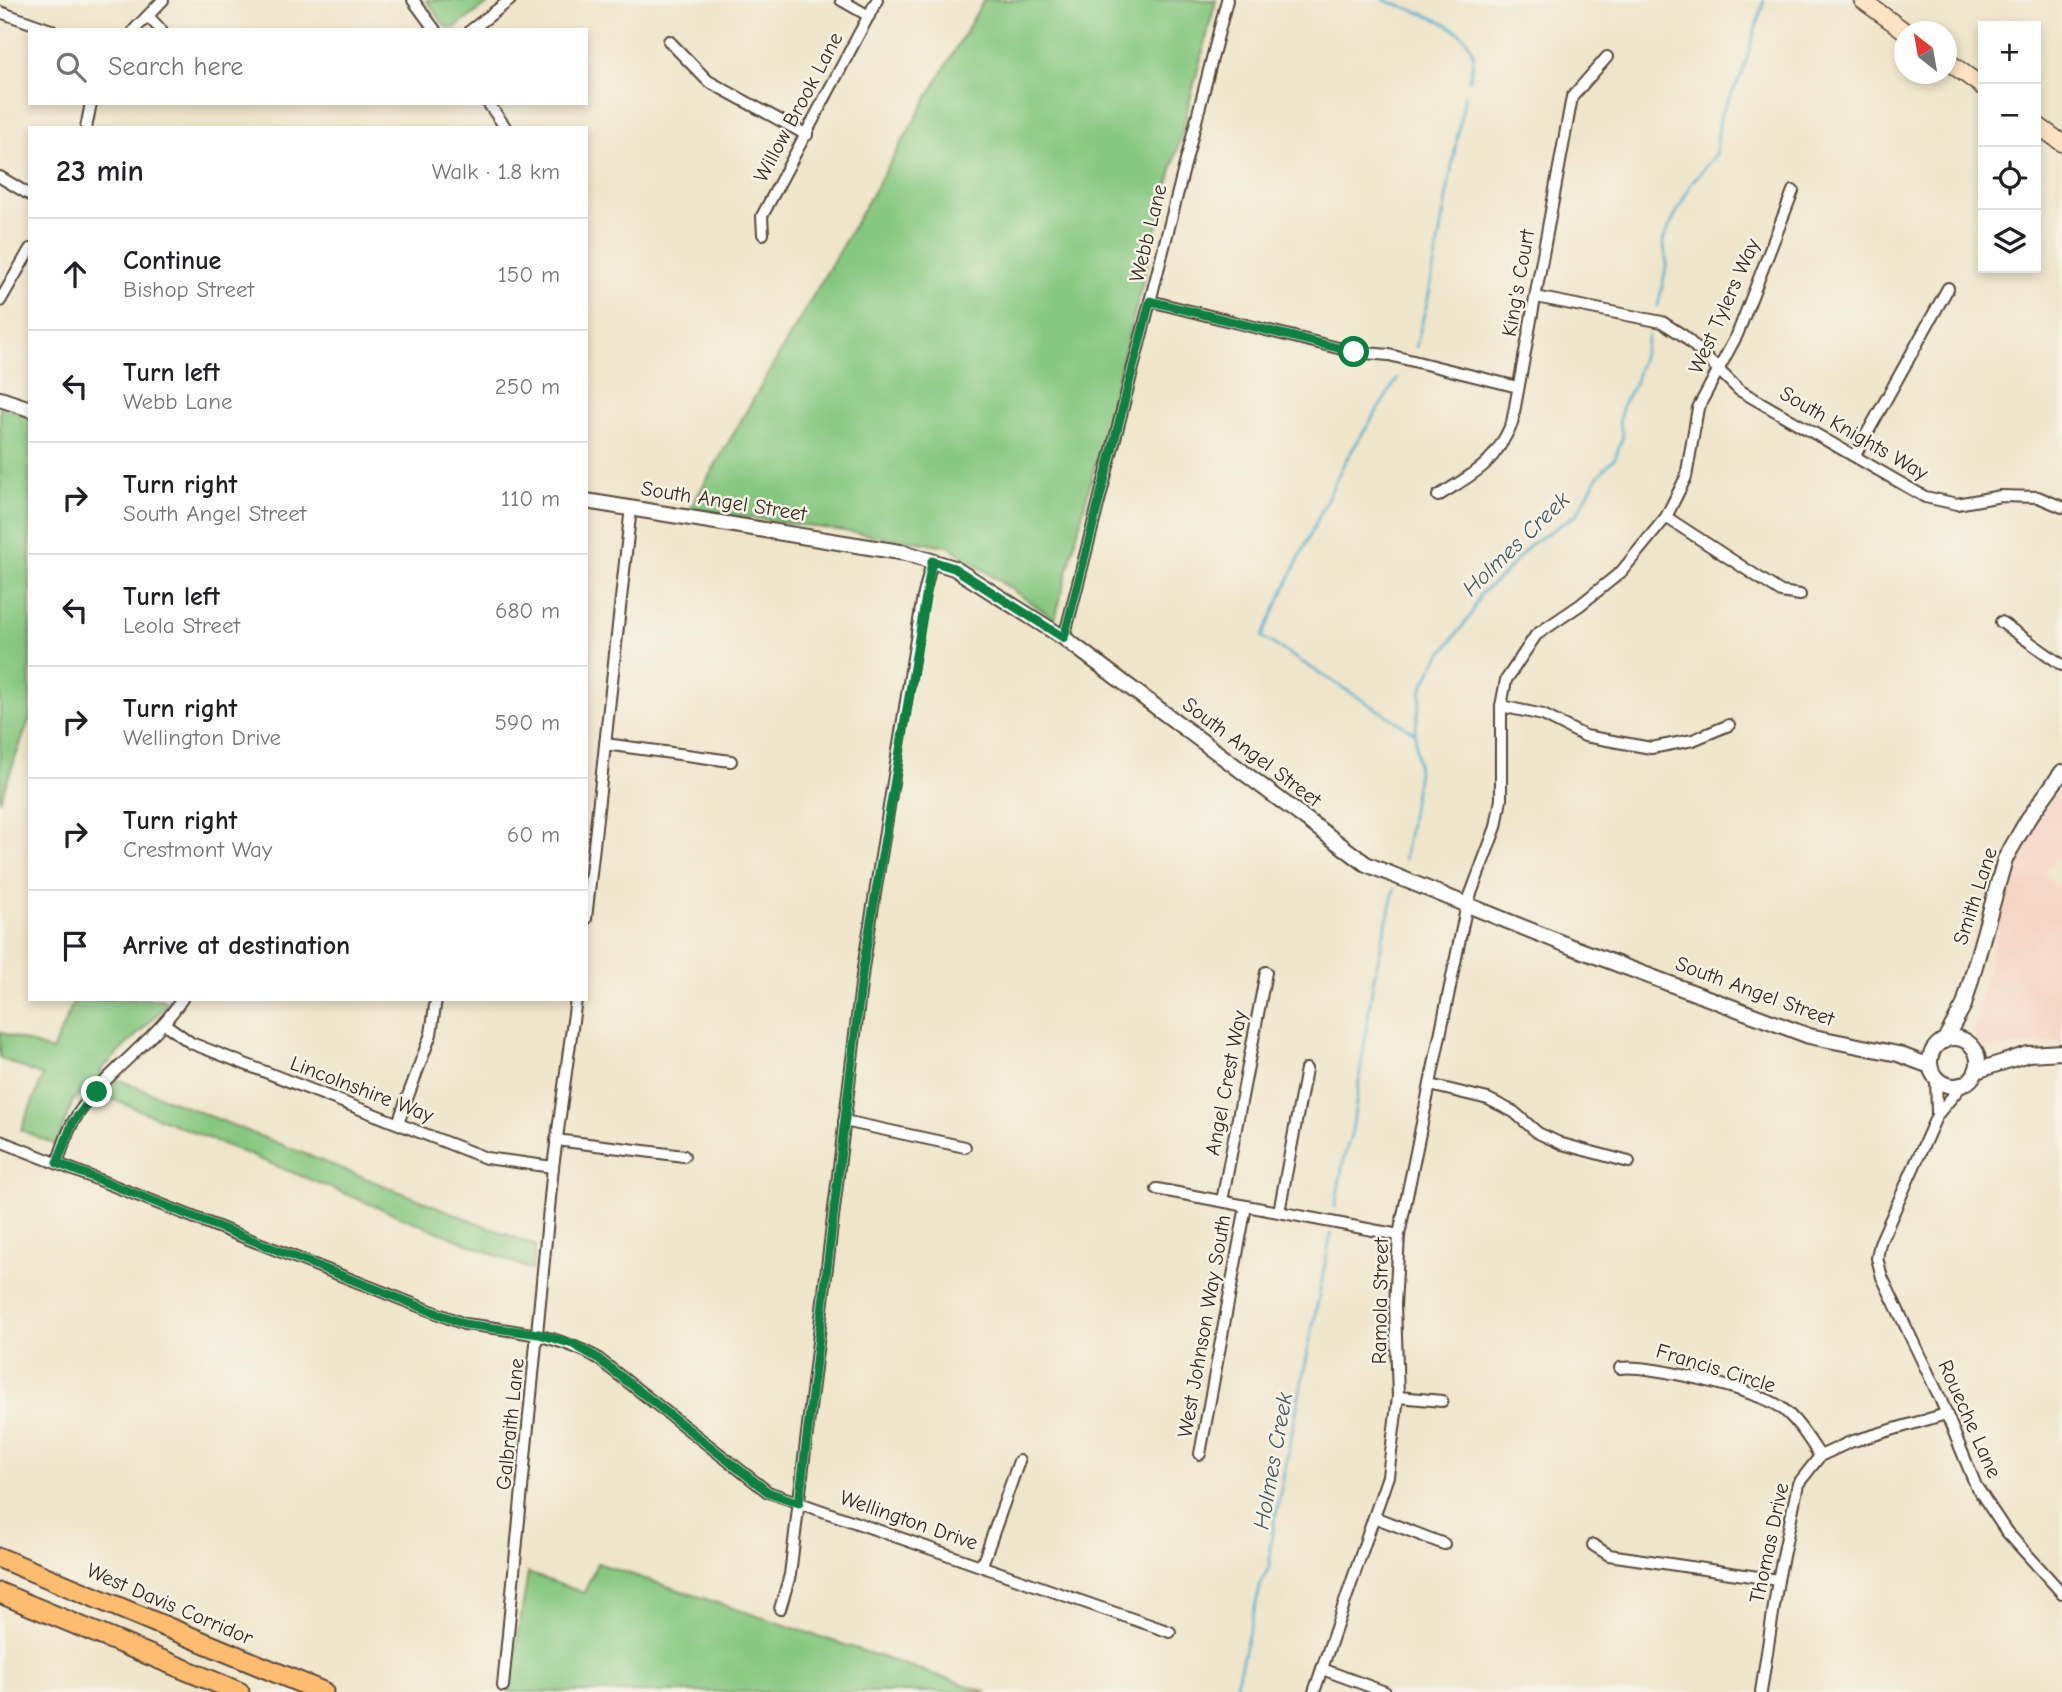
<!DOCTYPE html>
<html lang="en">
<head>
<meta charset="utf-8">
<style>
	body { margin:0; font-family:"Comic Neue",sans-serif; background:#f2f2f2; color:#202124 }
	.controls { position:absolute; right:21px; top:21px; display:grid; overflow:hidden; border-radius:0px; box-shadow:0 4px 10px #0003 }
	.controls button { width:63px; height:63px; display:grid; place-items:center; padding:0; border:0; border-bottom:2px solid #e0e0e0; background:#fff; color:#202124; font:35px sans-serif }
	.compass { position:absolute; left:1894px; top:21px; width:63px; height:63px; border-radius:50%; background:#fff; box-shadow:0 4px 10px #0003; rotate:329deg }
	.stop { position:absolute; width:21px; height:21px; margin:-16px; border:5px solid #0b8043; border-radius:50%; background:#fff }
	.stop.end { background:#0b8043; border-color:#fff; box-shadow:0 2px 7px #0008 }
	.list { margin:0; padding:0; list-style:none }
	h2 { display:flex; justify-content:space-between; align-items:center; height:91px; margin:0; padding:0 28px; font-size:30px }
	h2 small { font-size:23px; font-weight:400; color:#757577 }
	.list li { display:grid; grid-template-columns:46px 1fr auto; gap:21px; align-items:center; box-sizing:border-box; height:112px; padding:0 28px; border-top:2px solid #e0e0e0 }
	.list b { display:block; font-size:26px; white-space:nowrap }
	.list p { margin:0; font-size:23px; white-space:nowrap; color:#757577 }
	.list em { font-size:23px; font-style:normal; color:#757577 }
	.icon { flex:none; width:38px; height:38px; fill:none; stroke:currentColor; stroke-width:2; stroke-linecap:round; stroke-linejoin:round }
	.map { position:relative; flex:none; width:2062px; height:1692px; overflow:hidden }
	.search { position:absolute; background:#fff; box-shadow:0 4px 10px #0003; left:28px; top:28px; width:560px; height:77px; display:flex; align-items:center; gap:18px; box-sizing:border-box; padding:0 24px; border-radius:0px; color:#757577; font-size:26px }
	.panel { position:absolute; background:#fff; box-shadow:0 4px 10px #0003; left:28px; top:126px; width:560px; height:875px; border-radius:0px }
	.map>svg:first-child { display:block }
</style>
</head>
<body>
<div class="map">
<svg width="2062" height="1692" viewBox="0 0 2062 1692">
	<rect width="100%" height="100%" fill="#f7f3e8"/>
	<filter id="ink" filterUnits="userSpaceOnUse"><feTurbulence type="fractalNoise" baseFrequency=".0143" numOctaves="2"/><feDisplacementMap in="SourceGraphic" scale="14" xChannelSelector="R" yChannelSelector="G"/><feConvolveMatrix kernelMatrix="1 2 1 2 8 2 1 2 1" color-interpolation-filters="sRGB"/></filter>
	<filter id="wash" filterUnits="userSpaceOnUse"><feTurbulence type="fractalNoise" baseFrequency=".00686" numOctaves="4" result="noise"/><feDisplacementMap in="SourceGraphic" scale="28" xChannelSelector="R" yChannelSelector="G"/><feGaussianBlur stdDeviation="1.57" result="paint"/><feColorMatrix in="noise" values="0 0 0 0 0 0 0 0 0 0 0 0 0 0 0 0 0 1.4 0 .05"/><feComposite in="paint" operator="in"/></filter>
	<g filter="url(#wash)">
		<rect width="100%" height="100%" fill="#efe5ca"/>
		<polygon fill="#f6d2c3" points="2062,783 2062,855 2043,873 2062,890 2062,1042 1989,1049 1979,1045 1972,1034 2014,861 2029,827"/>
		<g fill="#87c881" stroke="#617950" stroke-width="2">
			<polygon points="426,0 493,0 453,29 446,27"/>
			<polygon points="984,0 1216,0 1055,619 948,546 690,509"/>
			<polygon points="0,407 30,417 30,717 0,801"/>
			<polygon points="75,999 161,999 169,1003 99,1072 536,1246 532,1270 85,1088 73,1101 56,1145 21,1130 43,1076 0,1058 0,1032 52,1051"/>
			<polygon points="597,1563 987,1692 509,1692 528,1573 584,1593"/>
		</g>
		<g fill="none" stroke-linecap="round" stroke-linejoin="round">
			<g stroke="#51b0d0" stroke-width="2.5">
				<path d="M1384,0C1409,10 1470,24 1473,54C1474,63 1470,73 1469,81"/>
				<polyline points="1658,306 1667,263 1663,240 1691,184 1716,154 1720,116 1743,72 1764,0"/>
				<polyline points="1416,347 1429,294 1465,94"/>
				<polyline points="1398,378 1344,463 1262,637 1415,733"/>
				<polyline points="1404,860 1418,772 1415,733 1422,688 1434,664 1471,615 1480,594 1502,576 1530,545 1577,514 1597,477 1615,458 1623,436 1619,422 1623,404 1634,385 1648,336"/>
				<polyline points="1335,1207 1344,1157 1352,1131 1373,982 1394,889"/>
				<polyline points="1234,1692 1261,1583 1270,1565 1270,1545 1331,1234"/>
			</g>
		</g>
	</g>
	<g filter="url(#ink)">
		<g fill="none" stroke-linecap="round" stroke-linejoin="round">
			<g stroke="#564638" stroke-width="14">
				<g id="minor">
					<polyline points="413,0 435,30"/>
					<polyline points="841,0 869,16"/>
					<polyline points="0,12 51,30"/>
					<polyline points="148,16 161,30"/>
					<polyline points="134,30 163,0"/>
					<polyline points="471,30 510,0"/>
					<polyline points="669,41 708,81 807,135"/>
					<polyline points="488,103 506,128"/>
					<polyline points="86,128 91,103"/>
					<polyline points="0,177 30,195"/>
					<polyline points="763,234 762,216 877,0"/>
					<polyline points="1536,297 1662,322 1684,336 1739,390 1925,497 1957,504 2001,496 2038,497 2062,507"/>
					<polyline points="0,301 30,249"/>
					<polyline points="1150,301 1354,352 1389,355 1518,387"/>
					<polyline points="1855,455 1948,288"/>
					<path d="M1438,496C1476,472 1493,466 1512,423L1572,97L1607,57"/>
					<polyline points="1666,517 1781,592 1800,595"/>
					<polyline points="2001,622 2062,665"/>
					<polyline points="1064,638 1227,0"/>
					<polyline points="1501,706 1543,715 1585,736 1651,748 1693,740 1729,725"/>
					<polyline points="605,744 731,761"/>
					<polyline points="586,919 631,507"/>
					<polyline points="165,1024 191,1043 486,1158 553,1167"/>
					<polyline points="1936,1078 1937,1112"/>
					<polyline points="1430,1085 1488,1099 1514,1112 1538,1133 1562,1144 1629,1162"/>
					<polyline points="1962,1085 1937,1115 1880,1243 1877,1258 1882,1277 1940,1398 1976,1486 2006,1531 2062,1593"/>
					<polyline points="844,1121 965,1147"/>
					<polyline points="398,1123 431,1034 436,999"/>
					<polyline points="556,1140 684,1156"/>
					<path d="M0,1141L464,1324C511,1330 554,1334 596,1357L768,1492L1170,1632"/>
					<path d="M57,1163C62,1150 66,1135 73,1122C100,1075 152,1045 182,999"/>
					<polyline points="1157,1189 1399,1235"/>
					<polyline points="1222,1201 1266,972"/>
					<polyline points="1279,1212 1306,1069"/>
					<path d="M1620,1368C1649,1364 1755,1390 1779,1406C1797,1419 1808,1438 1820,1456"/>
					<polyline points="1398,1397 1442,1401"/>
					<polyline points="1200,1454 1246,1206"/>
					<polyline points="1374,1517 1444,1544"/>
					<polyline points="1593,1545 1609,1555 1778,1580"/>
					<polyline points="982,1565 1019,1461"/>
					<polyline points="780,1609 790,1575 863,968 922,602 932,561"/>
					<polyline points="1322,1669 1385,1692"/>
					<polyline points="503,1686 553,1167 576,999"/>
					<polyline points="1314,1692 1388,1476 1398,1397 1395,1305 1399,1235 1467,904 1496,827 1501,799 1501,706 1506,680 1536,635 1580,605 1621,572 1666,517 1686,477 1698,408 1737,335 1793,191"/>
					<polyline points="1761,1692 1778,1580 1798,1484 1820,1456 1850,1442 1946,1414"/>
				</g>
			</g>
			<g stroke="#564638" stroke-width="18">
				<g id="tertiary">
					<polyline points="0,399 30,409"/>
					<polyline points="586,501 906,553 954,568 1064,638 1366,864 1572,947 1809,1036 1898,1054 1930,1066"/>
					<circle cx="1954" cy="1062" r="24"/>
					<polyline points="1944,1041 1964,1005 2005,859 2028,819 2062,772"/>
					<polyline points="1976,1071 2028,1054 2062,1052"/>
				</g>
			</g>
			<g stroke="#564638" stroke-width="19">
				<g id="secondary">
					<polyline points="1862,0 1906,32"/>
					<polyline points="1946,60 1983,87"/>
					<polyline points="2036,124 2062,143"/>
				</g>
			</g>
			<g stroke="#564638" stroke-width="23">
				<g id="motorway">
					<polyline points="0,1558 323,1692"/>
					<polyline points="0,1593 239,1692"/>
				</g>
			</g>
			<use href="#minor" stroke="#fff" stroke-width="10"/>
			<use href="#tertiary" stroke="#fff" stroke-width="14"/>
			<use href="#secondary" stroke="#fee4c5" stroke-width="16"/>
			<use href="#motorway" stroke="#fdbc6f" stroke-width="19"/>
		</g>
	</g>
	<g fill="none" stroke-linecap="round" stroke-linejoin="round" filter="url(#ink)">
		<polyline stroke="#0b8043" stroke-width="9" points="97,1092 73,1122 57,1163 464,1324 539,1334 573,1344 596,1357 768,1492 799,1503 863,968 932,561 954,568 1064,638 1150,301 1354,352"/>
	</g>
	<g text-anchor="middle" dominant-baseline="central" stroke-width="5" stroke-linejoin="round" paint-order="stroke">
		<g font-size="21" fill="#3b2a1e" stroke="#f7f3e8">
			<text transform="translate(798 107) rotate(-62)">Willow Brook Lane</text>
			<text transform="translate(1148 233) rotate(-76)">Webb Lane</text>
			<text transform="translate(1518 283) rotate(-80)">King's Court</text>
			<text transform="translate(1724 306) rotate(-66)">West Tylers Way</text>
			<text transform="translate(1854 433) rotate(30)">South Knights Way</text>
			<text transform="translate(724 501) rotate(9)">South Angel Street</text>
			<text transform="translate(1252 752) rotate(37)">South Angel Street</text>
			<text transform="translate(1975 896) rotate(-72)">Smith Lane</text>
			<text transform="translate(1755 991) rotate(20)">South Angel Street</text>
			<text transform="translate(1226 1083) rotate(-79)">Angel Crest Way</text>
			<text transform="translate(362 1089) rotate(21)">Lincolnshire Way</text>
			<text transform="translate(1380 1301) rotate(-89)">Ramola Street</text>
			<text transform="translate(1204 1326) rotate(-80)">West Johnson Way South</text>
			<text transform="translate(1716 1368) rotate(17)">Francis Circle</text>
			<text transform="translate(1970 1419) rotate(66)">Roueche Lane</text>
			<text transform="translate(510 1424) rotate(-84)">Galbraith Lane</text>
			<text transform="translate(909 1520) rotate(19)">Wellington Drive</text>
			<text transform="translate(1769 1543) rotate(-78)">Thomas Drive</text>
			<text transform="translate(170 1604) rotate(23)">West Davis Corridor</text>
		</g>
		<g font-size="23" font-style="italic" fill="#43595c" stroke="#f7f3e8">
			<text transform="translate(1516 544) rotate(-44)">Holmes Creek</text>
			<text transform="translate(1273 1461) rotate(-80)">Holmes Creek</text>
		</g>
	</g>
</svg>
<div class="controls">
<button>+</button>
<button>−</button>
<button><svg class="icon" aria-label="locate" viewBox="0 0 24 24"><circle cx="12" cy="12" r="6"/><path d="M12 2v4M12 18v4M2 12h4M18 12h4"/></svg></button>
<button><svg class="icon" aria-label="layers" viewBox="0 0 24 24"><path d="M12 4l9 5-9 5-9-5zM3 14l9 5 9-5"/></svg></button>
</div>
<svg class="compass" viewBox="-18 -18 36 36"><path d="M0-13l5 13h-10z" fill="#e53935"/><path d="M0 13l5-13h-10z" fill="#757577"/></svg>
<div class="stop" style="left:1354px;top:352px"></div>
<div class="stop end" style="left:97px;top:1092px"></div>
<div class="search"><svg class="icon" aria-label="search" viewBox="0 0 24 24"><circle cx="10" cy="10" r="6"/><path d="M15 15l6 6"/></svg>Search here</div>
<section class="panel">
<h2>23 min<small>Walk · 1.8 km</small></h2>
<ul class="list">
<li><svg class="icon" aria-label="ahead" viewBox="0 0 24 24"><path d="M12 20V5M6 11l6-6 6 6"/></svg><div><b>Continue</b><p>Bishop Street</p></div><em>150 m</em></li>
<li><svg class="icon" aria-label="left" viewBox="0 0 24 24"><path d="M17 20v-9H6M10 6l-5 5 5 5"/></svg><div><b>Turn left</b><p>Webb Lane</p></div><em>250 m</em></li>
<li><svg class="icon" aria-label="right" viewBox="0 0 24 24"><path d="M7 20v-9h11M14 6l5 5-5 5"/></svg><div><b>Turn right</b><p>South Angel Street</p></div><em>110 m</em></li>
<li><svg class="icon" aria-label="left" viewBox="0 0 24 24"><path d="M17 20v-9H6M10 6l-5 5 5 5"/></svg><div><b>Turn left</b><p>Leola Street</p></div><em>680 m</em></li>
<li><svg class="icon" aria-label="right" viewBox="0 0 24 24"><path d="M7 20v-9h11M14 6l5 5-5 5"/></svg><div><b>Turn right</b><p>Wellington Drive</p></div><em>590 m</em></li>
<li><svg class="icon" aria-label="right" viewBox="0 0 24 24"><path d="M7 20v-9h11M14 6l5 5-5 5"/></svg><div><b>Turn right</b><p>Crestmont Way</p></div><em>60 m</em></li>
<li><svg class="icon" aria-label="arrive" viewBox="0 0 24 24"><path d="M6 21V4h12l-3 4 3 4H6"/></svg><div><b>Arrive at destination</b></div></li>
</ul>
</section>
</div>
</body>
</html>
